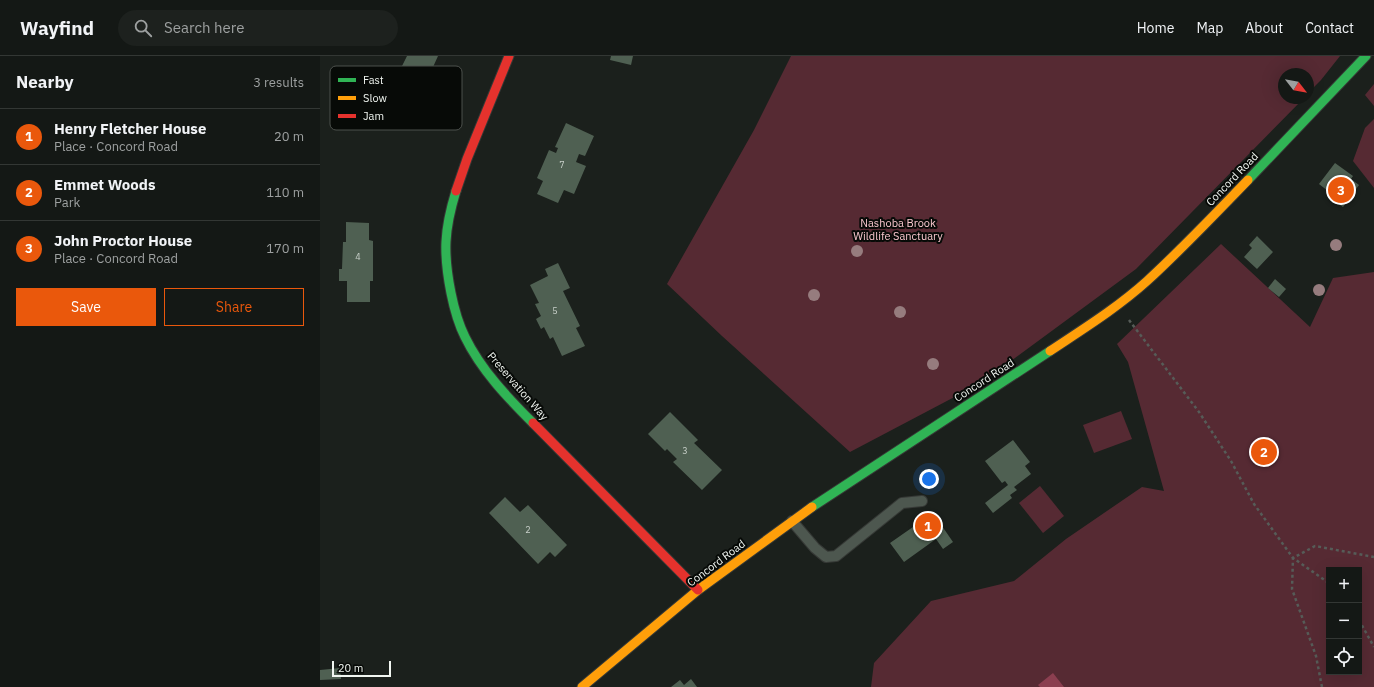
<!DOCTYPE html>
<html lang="en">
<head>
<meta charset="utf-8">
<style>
	body { margin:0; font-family:"IBM Plex Sans",sans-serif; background:#1d211e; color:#f1f3f6 }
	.controls { position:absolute; right:12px; bottom:12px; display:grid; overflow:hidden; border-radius:0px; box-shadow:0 4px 16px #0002 }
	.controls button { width:36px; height:36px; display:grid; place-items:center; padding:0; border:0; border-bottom:1px solid #333734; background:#141815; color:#f1f3f6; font:20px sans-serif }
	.compass { position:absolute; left:958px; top:12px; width:36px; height:36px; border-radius:50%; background:#141815; box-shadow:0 4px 16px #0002; rotate:121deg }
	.scale { position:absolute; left:12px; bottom:10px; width:59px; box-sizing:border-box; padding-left:4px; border:2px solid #f1f6f1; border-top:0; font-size:11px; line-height:14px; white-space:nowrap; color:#f1f6f1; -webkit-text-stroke:3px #070a07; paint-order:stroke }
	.you { position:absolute; left:609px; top:423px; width:14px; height:14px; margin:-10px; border:3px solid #fff; border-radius:50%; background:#1a73e8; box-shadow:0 0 0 6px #1a73e833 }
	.badge { display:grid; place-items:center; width:26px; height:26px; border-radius:50%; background:#ea580c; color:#fff; font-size:13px; font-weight:700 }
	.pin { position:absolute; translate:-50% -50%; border:2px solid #fff; box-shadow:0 1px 4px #0006 }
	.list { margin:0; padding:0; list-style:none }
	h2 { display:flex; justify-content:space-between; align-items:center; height:52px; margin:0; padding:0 16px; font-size:17px }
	h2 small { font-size:13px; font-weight:400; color:#9da0a0 }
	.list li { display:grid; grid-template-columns:26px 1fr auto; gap:12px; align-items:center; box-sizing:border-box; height:56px; padding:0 16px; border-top:1px solid #333734 }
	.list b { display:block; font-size:15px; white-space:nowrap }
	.list p { margin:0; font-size:13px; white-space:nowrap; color:#9da0a0 }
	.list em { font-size:13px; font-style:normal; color:#9da0a0 }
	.actions { display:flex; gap:8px; padding:12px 16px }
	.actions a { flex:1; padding:9px 0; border:1px solid #ea580c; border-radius:0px; text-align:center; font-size:14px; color:#ea580c }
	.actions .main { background:#ea580c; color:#fff }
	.icon { flex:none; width:22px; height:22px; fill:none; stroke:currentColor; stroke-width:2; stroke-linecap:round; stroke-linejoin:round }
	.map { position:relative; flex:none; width:1054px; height:631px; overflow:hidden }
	header { display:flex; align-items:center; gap:24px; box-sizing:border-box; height:56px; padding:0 20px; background:#141815; border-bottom:1px solid #333734 }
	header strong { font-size:19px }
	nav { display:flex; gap:22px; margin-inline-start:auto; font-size:14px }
	.search { width:280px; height:36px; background:#1d211e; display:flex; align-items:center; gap:10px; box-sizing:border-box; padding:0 14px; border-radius:22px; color:#9da0a0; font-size:15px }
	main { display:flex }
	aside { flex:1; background:#141815 }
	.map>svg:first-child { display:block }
</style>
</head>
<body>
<header>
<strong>Wayfind</strong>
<div class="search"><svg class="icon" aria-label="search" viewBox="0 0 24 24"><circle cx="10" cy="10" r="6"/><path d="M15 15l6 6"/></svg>Search here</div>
<nav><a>Home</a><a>Map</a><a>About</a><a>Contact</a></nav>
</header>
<main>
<aside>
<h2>Nearby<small>3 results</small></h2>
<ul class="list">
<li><span class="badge">1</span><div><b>Henry Fletcher House</b><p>Place · Concord Road</p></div><em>20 m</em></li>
<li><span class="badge">2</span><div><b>Emmet Woods</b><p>Park</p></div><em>110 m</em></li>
<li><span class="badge">3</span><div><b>John Proctor House</b><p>Place · Concord Road</p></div><em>170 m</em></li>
</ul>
<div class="actions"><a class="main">Save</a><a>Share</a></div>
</aside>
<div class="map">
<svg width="1054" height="631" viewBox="0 0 1054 631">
	<rect width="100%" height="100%" fill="#1b201c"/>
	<g fill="#562a33" fill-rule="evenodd">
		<polygon points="471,0 1020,0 1001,24 988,37 988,18 964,18 964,42 984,42 816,213 661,327 530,396 402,280 347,228 434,74"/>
		<polygon points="1054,28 1054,50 1045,39"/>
		<polygon points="1054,63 1054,132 1033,105 1045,72"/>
		<path d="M901,188L990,271L1013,222L1054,216V631H551L554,607L611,545L694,525L746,483L822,431L844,435L808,306L797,288ZM1009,514H1039V616H1009Z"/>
		<polygon points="801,355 812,383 774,397 763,369"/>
		<polygon points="720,430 744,460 723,477 699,447"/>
	</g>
	<polygon fill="#8b3f50" points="733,617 744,631 720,631 718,629"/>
	<g fill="#4f6052">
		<polygon points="87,0 118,0 95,51 69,40 76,26 73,24 79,11 81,12"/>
		<polygon points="291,0 313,0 311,9 290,4"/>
		<polygon points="246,67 274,80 265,100 259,98 256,106 266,110 254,138 244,134 238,147 217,138 223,125 217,122 229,94 236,97 238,92 235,91"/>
		<polygon points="1015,107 1033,120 1031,123 1039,129 1023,151 1010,142 1013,139 999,128"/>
		<polygon points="26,166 49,167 49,184 53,185 53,225 50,225 50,246 27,246 27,225 19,225 19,213 22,213 23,186 26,186"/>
		<polygon points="937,180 953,196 937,213 924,201 932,192 929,189"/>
		<polygon points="238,207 250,232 243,235 260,270 256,272 265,290 242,300 233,281 230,283 224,271 221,273 216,263 221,260 215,248 219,247 210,229 228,220 225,213"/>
		<polygon points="955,223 966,233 959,241 948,232"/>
		<polygon points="350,356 378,384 374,387 402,414 382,434 353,406 357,403 347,393 345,395 328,378"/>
		<polygon points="693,384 710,406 705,410 711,418 694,431 697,434 690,439 692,442 673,457 665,447 688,429 685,425 682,427 665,405"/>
		<polygon points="185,441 200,456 208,449 247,489 235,501 230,496 218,508 169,457"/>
		<polygon points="613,457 633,486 623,493 616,483 584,506 570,487"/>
		<polygon points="20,612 21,623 0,624 0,614"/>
		<polygon points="371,623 377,631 351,631 360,624 364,629"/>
	</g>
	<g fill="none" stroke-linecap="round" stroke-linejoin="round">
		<g stroke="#363936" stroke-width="12">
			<polyline id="lane" points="472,465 495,492 506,501 516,500 582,447 602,445"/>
		</g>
		<g stroke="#363936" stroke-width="11">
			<g id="fast">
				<polyline points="928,124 1046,0"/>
				<path d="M136,135C124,174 123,197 131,237C134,252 138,267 145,281C161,314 188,342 213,367"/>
				<polyline points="492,451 730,295"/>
			</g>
		</g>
		<g stroke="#363936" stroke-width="11">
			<g id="slow">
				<path d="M730,295C763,273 797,252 827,225C862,193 895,158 928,124"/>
				<polyline points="262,631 378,534 492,451"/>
			</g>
		</g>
		<g stroke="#363936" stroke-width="11">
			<g id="jam">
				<polyline points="136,135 147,103 189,0"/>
				<polyline points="213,367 378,534"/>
			</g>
		</g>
		<g stroke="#565c58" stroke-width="2.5" stroke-dasharray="3 3" stroke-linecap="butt">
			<polyline points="809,264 879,356 911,405 934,448 973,502 1006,525 1009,528"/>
			<polyline points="1039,564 1054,591"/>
			<polyline points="1002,631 996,600 972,533 973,502 995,490 1054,501"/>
		</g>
		<use href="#lane" stroke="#4d574f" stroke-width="10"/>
		<use href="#fast" stroke="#30b455" stroke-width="9"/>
		<use href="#slow" stroke="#ff9f0a" stroke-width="9"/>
		<use href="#jam" stroke="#e5322d" stroke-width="9"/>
	</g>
	<g fill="#967c7e">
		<circle cx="1016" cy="189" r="6"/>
		<circle cx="537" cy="195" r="6"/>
		<circle cx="999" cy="234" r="6"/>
		<circle cx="494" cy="239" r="6"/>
		<circle cx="580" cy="256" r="6"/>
		<circle cx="613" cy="308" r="6"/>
	</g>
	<g text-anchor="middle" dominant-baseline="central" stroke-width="4" stroke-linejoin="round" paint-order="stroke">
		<g font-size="9" fill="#c8d0c9">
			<text x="242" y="108">7</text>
			<text x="38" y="200">4</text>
			<text x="235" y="254">5</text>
			<text x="365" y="394">3</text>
			<text x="208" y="473">2</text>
		</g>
		<g font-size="11" fill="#f1f6f1" stroke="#070a07">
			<text transform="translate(912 123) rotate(-46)">Concord Road</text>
			<text transform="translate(664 324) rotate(-33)">Concord Road</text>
			<text transform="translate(198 330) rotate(49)">Preservation Way</text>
			<text transform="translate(396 507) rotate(-37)">Concord Road</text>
		</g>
		<g font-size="11" fill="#fac8cf" stroke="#070a07">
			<text x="578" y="167">Nashoba Brook<tspan x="578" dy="13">Wildlife Sanctuary</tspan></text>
		</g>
	</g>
	<rect x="10" y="10" width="132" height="64" rx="6" fill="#070a07" stroke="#4d514d" stroke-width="1"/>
	<rect x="18" y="22" width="18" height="4" fill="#30b455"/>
	<rect x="18" y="40" width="18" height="4" fill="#ff9f0a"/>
	<rect x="18" y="58" width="18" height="4" fill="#e5322d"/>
	<g font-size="11" fill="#f1f6f1">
		<text x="43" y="28">Fast</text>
		<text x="43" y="46">Slow</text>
		<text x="43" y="64">Jam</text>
	</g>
</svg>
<div class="controls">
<button>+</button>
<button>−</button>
<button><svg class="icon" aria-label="locate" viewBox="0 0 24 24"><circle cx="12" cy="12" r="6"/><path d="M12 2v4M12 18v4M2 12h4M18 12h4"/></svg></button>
</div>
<svg class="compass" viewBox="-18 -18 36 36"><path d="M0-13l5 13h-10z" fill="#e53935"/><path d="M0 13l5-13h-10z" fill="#9da0a0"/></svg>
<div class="scale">20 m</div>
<div class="you"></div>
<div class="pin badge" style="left:608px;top:470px">1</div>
<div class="pin badge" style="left:944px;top:396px">2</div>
<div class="pin badge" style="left:1021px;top:134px">3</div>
</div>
</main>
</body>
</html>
